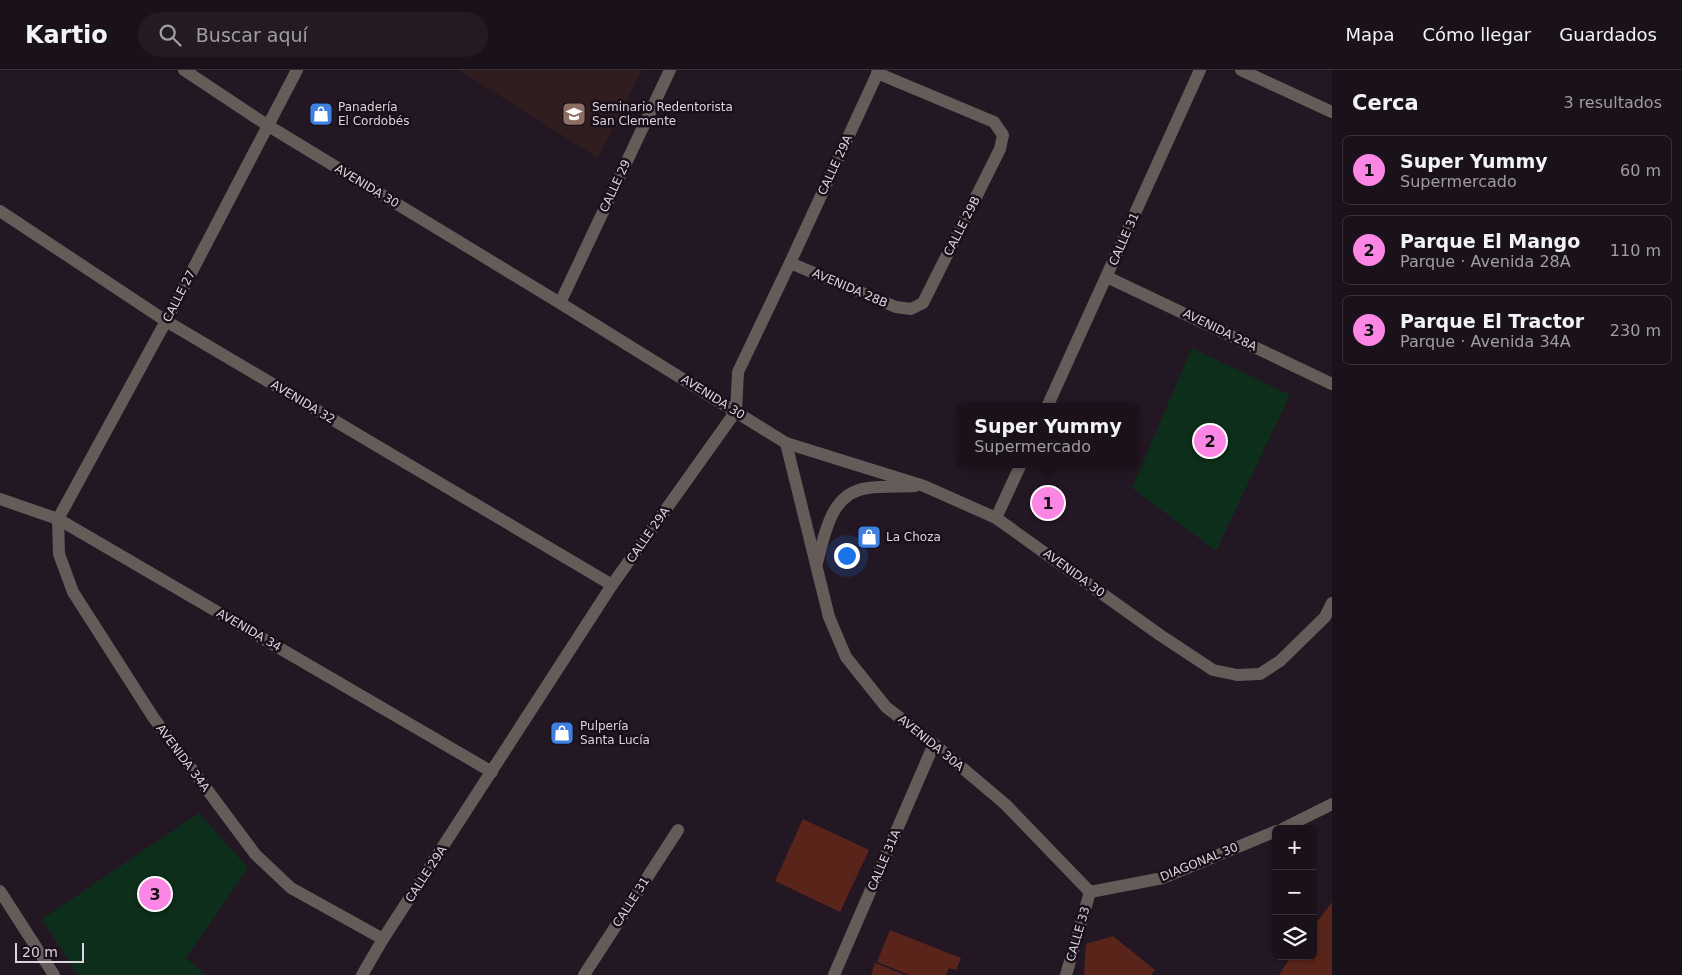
<!DOCTYPE html>
<html lang="es">
<head>
<meta charset="utf-8">
<style>
	body { margin:0; font-family:"DejaVu Sans",sans-serif; background:#231a23; color:#f1f3f6 }
	.controls { position:absolute; right:15px; bottom:15px; display:grid; overflow:hidden; border-radius:8px; box-shadow:0 1px 4px #0004 }
	.controls button { width:45px; height:45px; display:grid; place-items:center; padding:0; border:0; border-bottom:1px solid #383139; background:#1a111a; color:#f1f3f6; font:25px sans-serif }
	.scale { position:absolute; left:15px; bottom:12px; width:69px; box-sizing:border-box; padding-left:5px; border:2px solid #dcd4dc; border-top:0; font-size:14px; line-height:18px; white-space:nowrap; color:#dcd4dc; -webkit-text-stroke:4px #190e1a; paint-order:stroke }
	.you { position:absolute; left:846px; top:485px; width:18px; height:18px; margin:-12px; border:4px solid #fff; border-radius:50%; background:#1a73e8; box-shadow:0 0 0 8px #1a73e833 }
	.badge { display:grid; place-items:center; width:32px; height:32px; border-radius:50%; background:#fc86e4; color:#111; font-size:16px; font-weight:700 }
	.pin { position:absolute; translate:-50% -50%; border:2px solid #fff; box-shadow:0 1px 5px #0006 }
	.popup { position:absolute; left:957px; top:333px; width:182px; height:65px; box-sizing:border-box; display:grid; place-content:center; border-radius:8px; background:#1a111a; filter:drop-shadow(0 1px 4px #0005); font-size:16px; white-space:nowrap; color:#9f9da2 }
	.popup b { font-size:19px; color:#f1f3f6 }
	.popup::after { content:''; position:absolute; left:50%; top:100%; margin-left:-10px; border:10px solid transparent; border-top-color:#1a111a }
	.list { margin:0; padding:0; list-style:none }
	h2 { display:flex; justify-content:space-between; align-items:center; height:65px; margin:0; padding:0 20px; font-size:21px }
	h2 small { font-size:16px; font-weight:400; color:#9f9da2 }
	.list li { display:grid; grid-template-columns:32px 1fr auto; gap:15px; align-items:center; box-sizing:border-box; height:70px; margin:0 10px 10px; padding:0 10px; border:1px solid #383139; border-radius:8px }
	.list b { display:block; font-size:19px; white-space:nowrap }
	.list p { margin:0; font-size:16px; white-space:nowrap; color:#9f9da2 }
	.list em { font-size:16px; font-style:normal; color:#9f9da2 }
	.icon { flex:none; width:28px; height:28px; fill:none; stroke:currentColor; stroke-width:2; stroke-linecap:round; stroke-linejoin:round }
	.map { position:relative; flex:none; width:1332px; height:905px; overflow:hidden }
	header { display:flex; align-items:center; gap:30px; box-sizing:border-box; height:70px; padding:0 25px; background:#1a111a; border-bottom:1px solid #383139 }
	header strong { font-size:24px }
	nav { display:flex; gap:28px; margin-inline-start:auto; font-size:18px }
	.search { width:350px; height:45px; background:#231a23; display:flex; align-items:center; gap:12px; box-sizing:border-box; padding:0 18px; border-radius:28px; color:#9f9da2; font-size:19px }
	main { display:flex }
	aside { flex:1; background:#1a111a }
	.map>svg:first-child { display:block }
</style>
</head>
<body>
<header>
<strong>Kartio</strong>
<div class="search"><svg class="icon" aria-label="search" viewBox="0 0 24 24"><circle cx="10" cy="10" r="6"/><path d="M15 15l6 6"/></svg>Buscar aquí</div>
<nav><a>Mapa</a><a>Cómo llegar</a><a>Guardados</a></nav>
</header>
<main>
<div class="map">
<svg width="1332" height="905" viewBox="0 0 1332 905">
	<rect width="100%" height="100%" fill="#231723"/>
	<polygon fill="#301d20" points="459,0 642,0 598,88"/>
	<g fill="#0d2e1a">
		<polygon points="1192,278 1290,325 1216,481 1132,418"/>
		<polygon points="199,743 248,798 186,888 206,905 78,905 42,849"/>
	</g>
	<g fill="#59241a">
		<polygon points="803,749 869,780 840,842 775,811"/>
		<polygon points="1332,832 1332,905 1279,905 1291,886 1313,886 1313,857"/>
		<polygon points="890,860 961,888 956,900 949,898 946,905 909,905 877,892"/>
		<polygon points="1113,866 1155,900 1151,905 1084,905 1086,874"/>
		<polygon points="875,893 905,905 871,905"/>
	</g>
	<g fill="none" stroke-linecap="round" stroke-linejoin="round">
		<g stroke="#655c59" stroke-width="12">
			<polyline points="184,0 267,55 560,233 786,373 924,416 996,448 1160,565 1213,600 1237,605 1260,604 1280,591 1325,547 1332,533"/>
			<polyline points="297,0 166,251 58,449 59,484 73,522 153,647 255,784 291,818 383,869"/>
			<polyline points="1241,0 1332,42"/>
			<polyline points="0,141 166,251 612,515"/>
			<polyline points="790,193 896,237 911,239 923,233 1000,79 1003,65 994,52 877,3"/>
			<polyline points="1107,207 1332,314"/>
			<polyline points="560,233 670,0"/>
			<polyline points="1047,337 1200,0"/>
			<polyline points="786,373 829,547 846,587 886,637 934,674 1005,734 1090,822"/>
			<polyline points="0,429 58,449 492,702"/>
			<polyline points="996,448 1021,394"/>
			<path d="M817,493C825,463 831,422 868,418C883,416 899,417 915,416"/>
			<polyline points="1282,759 1332,734"/>
			<polyline points="0,821 54,905"/>
			<polyline points="1090,822 1163,808 1276,761"/>
			<polyline points="362,905 383,869 612,515 736,341 738,302 790,193 879,0"/>
			<polyline points="584,905 678,760"/>
			<polyline points="834,905 934,674"/>
			<polyline points="1066,905 1090,822"/>
		</g>
	</g>
	<defs>
		<g id="shop-square" transform="scale(1.25)"><rect x="-9" y="-9" width="18" height="18" rx="4" fill="#3f7fe0" stroke="#190e1a"/><path d="M-5-2.5h2.3a2.7 3.5 0 0 1 5.4 0H5L5.5 6h-11ZM-1.5-2.5h3a1.5 2.3 0 0 0-3 0Z" fill="#fff"/></g>
		<g id="university-square" transform="scale(1.25)"><rect x="-9" y="-9" width="18" height="18" rx="4" fill="#8d6e63" stroke="#190e1a"/><path d="M0-5L7-2L0 1L-7-2ZM-4 1L0 2.5L4 1V4Q0 6-4 4Z" fill="#fff"/></g>
	</defs>
	<g fill-rule="evenodd">
		<use href="#shop-square" x="321" y="44"/>
		<use href="#university-square" x="574" y="44"/>
		<use href="#shop-square" x="869" y="467"/>
		<use href="#shop-square" x="562" y="663"/>
	</g>
	<g text-anchor="middle" dominant-baseline="central" stroke-width="5" stroke-linejoin="round" paint-order="stroke">
		<g font-size="12" fill="#dcd4dc" stroke="#190e1a" text-anchor="start">
			<text x="338" y="37">Panadería<tspan x="338" dy="14">El Cordobés</tspan></text>
			<text x="592" y="37">Seminario Redentorista<tspan x="592" dy="14">San Clemente</tspan></text>
			<text x="886" y="467">La Choza</text>
			<text x="580" y="656">Pulpería<tspan x="580" dy="14">Santa Lucía</tspan></text>
		</g>
		<g font-size="12" fill="#dcd4dc" stroke="#190e1a">
			<text transform="translate(835 95) rotate(-65)">CALLE 29A</text>
			<text transform="translate(367 116) rotate(31)">AVENIDA 30</text>
			<text transform="translate(615 116) rotate(-65)">CALLE 29</text>
			<text transform="translate(962 156) rotate(-63)">CALLE 29B</text>
			<text transform="translate(1124 169) rotate(-66)">CALLE 31</text>
			<text transform="translate(850 218) rotate(23)">AVENIDA 28B</text>
			<text transform="translate(179 226) rotate(-63)">CALLE 27</text>
			<text transform="translate(1220 260) rotate(26)">AVENIDA 28A</text>
			<text transform="translate(713 327) rotate(32)">AVENIDA 30</text>
			<text transform="translate(303 332) rotate(31)">AVENIDA 32</text>
			<text transform="translate(648 465) rotate(-55)">CALLE 29A</text>
			<text transform="translate(1074 503) rotate(36)">AVENIDA 30</text>
			<text transform="translate(249 560) rotate(30)">AVENIDA 34</text>
			<text transform="translate(931 673) rotate(39)">AVENIDA 30A</text>
			<text transform="translate(183 688) rotate(53)">AVENIDA 34A</text>
			<text transform="translate(884 790) rotate(-67)">CALLE 31A</text>
			<text transform="translate(1199 792) rotate(-22)">DIAGONAL 30</text>
			<text transform="translate(426 804) rotate(-57)">CALLE 29A</text>
			<text transform="translate(631 832) rotate(-57)">CALLE 31</text>
			<text transform="translate(1078 864) rotate(-74)">CALLE 33</text>
		</g>
	</g>
</svg>
<div class="controls">
<button>+</button>
<button>−</button>
<button><svg class="icon" aria-label="layers" viewBox="0 0 24 24"><path d="M12 4l9 5-9 5-9-5zM3 14l9 5 9-5"/></svg></button>
</div>
<div class="scale">20 m</div>
<div class="you"></div>
<div class="pin badge" style="left:1048px;top:433px">1</div>
<div class="popup"><b>Super Yummy</b>Supermercado</div>
<div class="pin badge" style="left:1210px;top:371px">2</div>
<div class="pin badge" style="left:155px;top:824px">3</div>
</div>
<aside>
<h2>Cerca<small>3 resultados</small></h2>
<ul class="list">
<li><span class="badge">1</span><div><b>Super Yummy</b><p>Supermercado</p></div><em>60 m</em></li>
<li><span class="badge">2</span><div><b>Parque El Mango</b><p>Parque · Avenida 28A</p></div><em>110 m</em></li>
<li><span class="badge">3</span><div><b>Parque El Tractor</b><p>Parque · Avenida 34A</p></div><em>230 m</em></li>
</ul>
</aside>
</main>
</body>
</html>
